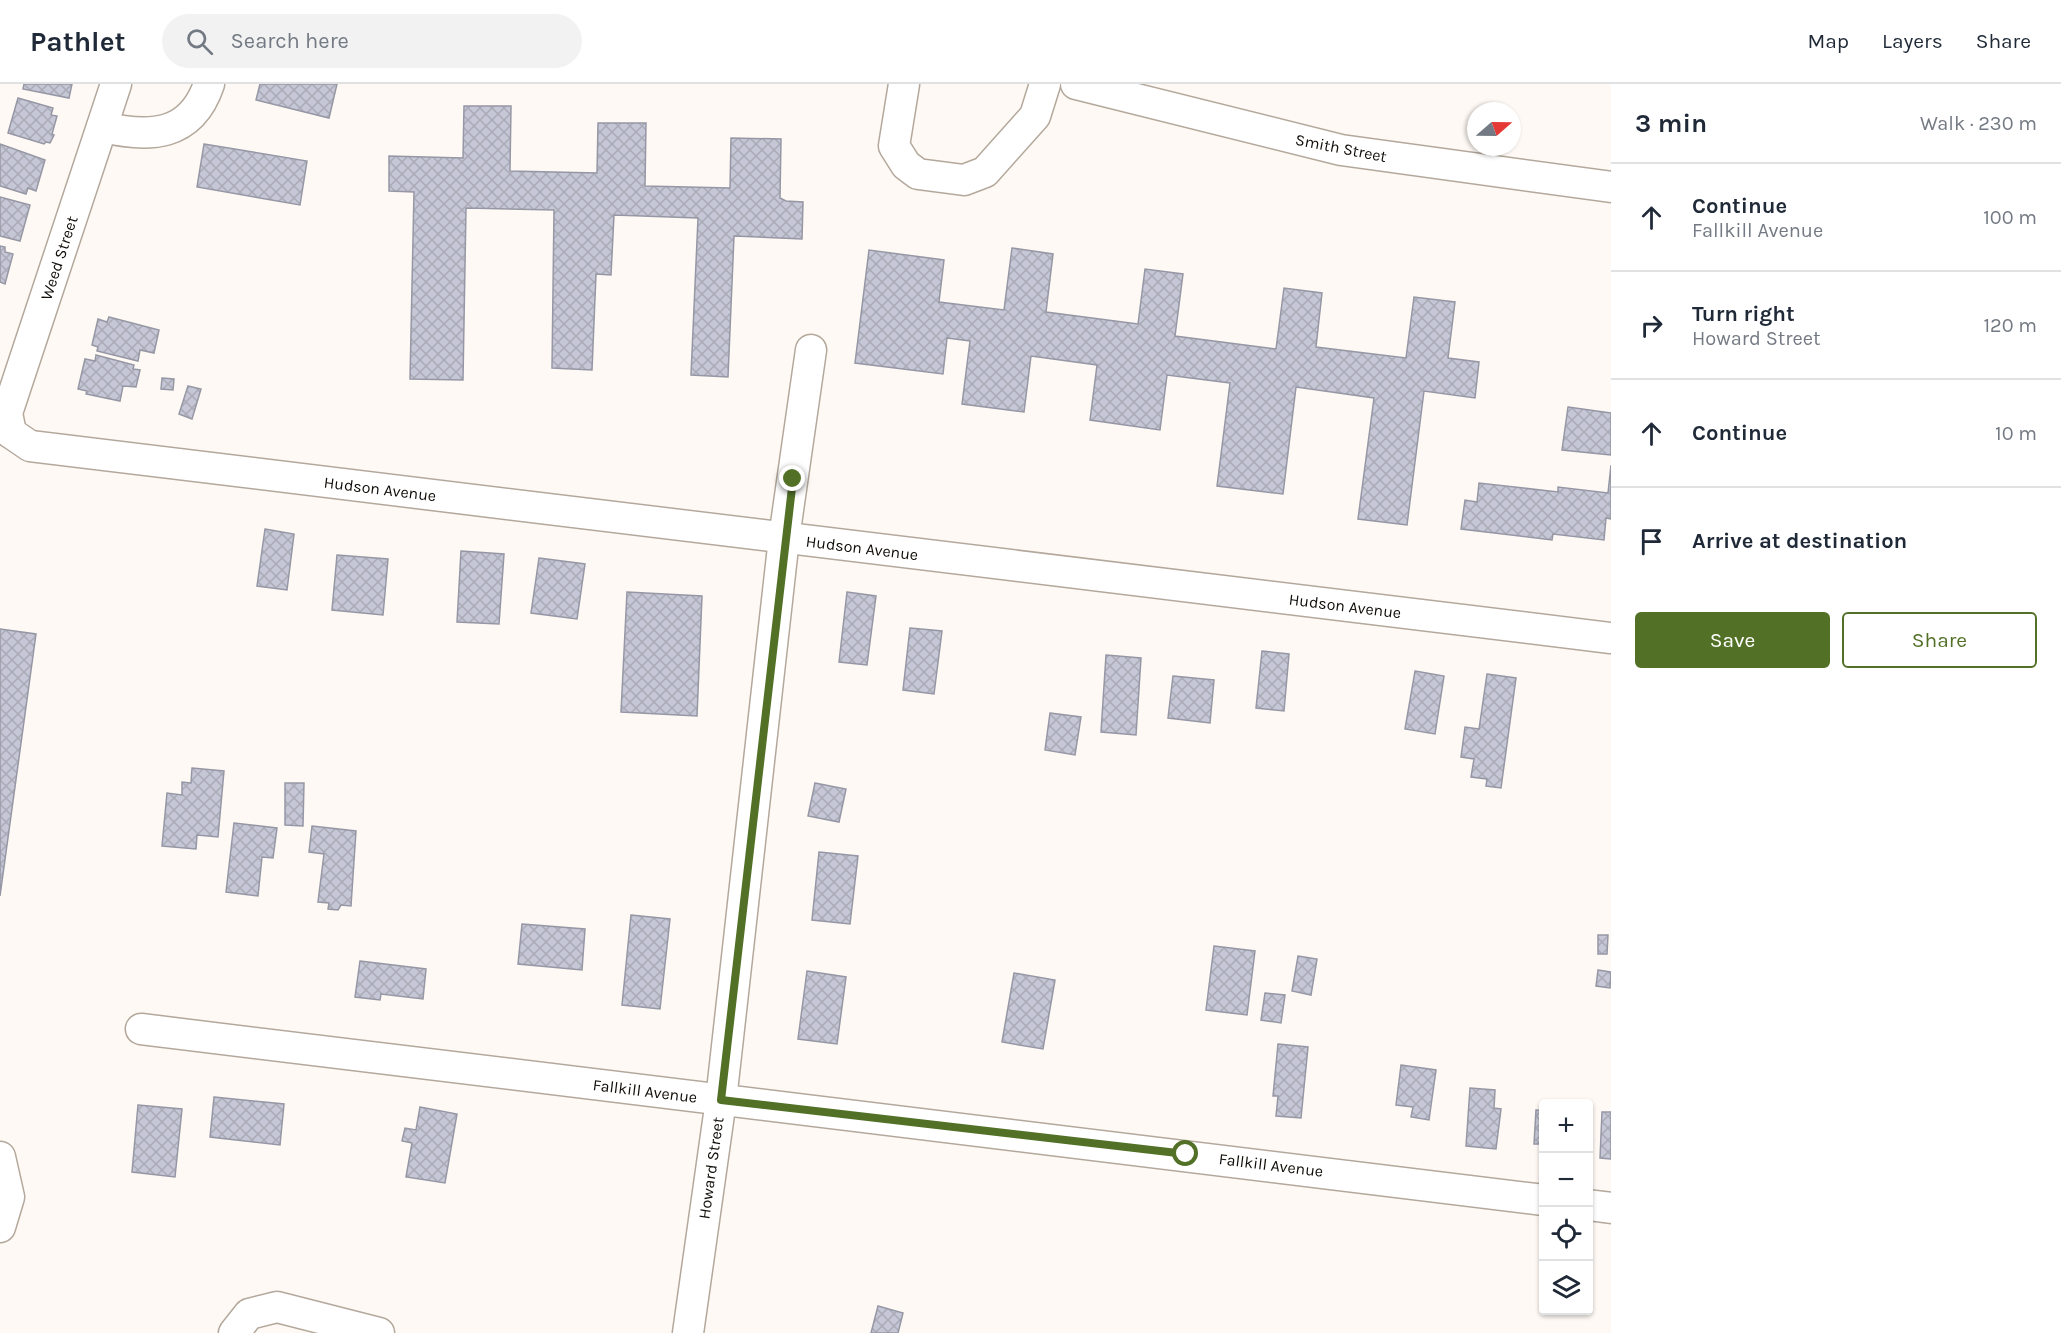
<!DOCTYPE html>
<html lang="en">
<head>
<meta charset="utf-8">
<style>
	body { margin:0; font-family:Karla,sans-serif; background:#f2f2f3; color:#1f2937 }
	.controls { position:absolute; right:18px; bottom:18px; display:grid; overflow:hidden; border-radius:6px; box-shadow:0 2px 4px #0004 }
	.controls button { width:54px; height:54px; display:grid; place-items:center; padding:0; border:0; border-bottom:2px solid #e0e1e3; background:#fff; color:#1f2937; font:30px sans-serif }
	.compass { position:absolute; left:1467px; top:18px; width:54px; height:54px; border-radius:50%; background:#fff; box-shadow:0 2px 4px #0004; rotate:70deg }
	.stop { position:absolute; width:18px; height:18px; margin:-14px; border:4px solid #527127; border-radius:50%; background:#fff }
	.stop.end { background:#527127; border-color:#fff; box-shadow:0 2px 6px #0008 }
	.list { margin:0; padding:0; list-style:none }
	h2 { display:flex; justify-content:space-between; align-items:center; height:78px; margin:0; padding:0 24px; font-size:26px }
	h2 small { font-size:20px; font-weight:400; color:#747a83 }
	.list li { display:grid; grid-template-columns:39px 1fr auto; gap:18px; align-items:center; box-sizing:border-box; height:108px; padding:0 24px; border-top:2px solid #e0e1e3 }
	.list b { display:block; font-size:22px; white-space:nowrap }
	.list p { margin:0; font-size:20px; white-space:nowrap; color:#747a83 }
	.list em { font-size:20px; font-style:normal; color:#747a83 }
	.actions { display:flex; gap:12px; padding:18px 24px }
	.actions a { flex:1; padding:14px 0; border:2px solid #527127; border-radius:6px; text-align:center; font-size:21px; color:#527127 }
	.actions .main { background:#527127; color:#fff }
	.icon { flex:none; width:33px; height:33px; fill:none; stroke:currentColor; stroke-width:2; stroke-linecap:round; stroke-linejoin:round }
	.map { position:relative; flex:none; width:1611px; height:1249px; overflow:hidden }
	header { display:flex; align-items:center; gap:36px; box-sizing:border-box; height:84px; padding:0 30px; background:#fff; border-bottom:2px solid #e0e1e3 }
	header strong { font-size:28px }
	nav { display:flex; gap:33px; margin-inline-start:auto; font-size:21px }
	.search { width:420px; height:54px; background:#f2f2f3; display:flex; align-items:center; gap:15px; box-sizing:border-box; padding:0 21px; border-radius:33px; color:#747a83; font-size:22px }
	main { display:flex }
	aside { flex:1; background:#fff }
	.map>svg:first-child { display:block }
</style>
</head>
<body>
<header>
<strong>Pathlet</strong>
<div class="search"><svg class="icon" aria-label="search" viewBox="0 0 24 24"><circle cx="10" cy="10" r="6"/><path d="M15 15l6 6"/></svg>Search here</div>
<nav><a>Map</a><a>Layers</a><a>Share</a></nav>
</header>
<main>
<div class="map">
<svg width="1611" height="1249" viewBox="0 0 1611 1249">
	<defs>
		<pattern id="building-cross-hatch" width="8" height="8" patternUnits="userSpaceOnUse" patternTransform="scale(1.5)"><rect width="8" height="8" fill="#c6c7d6"/><path d="M0 0l8 8M0 8l8-8" fill="none" stroke="#a9aab6"/></pattern>
	</defs>
	<rect width="100%" height="100%" fill="#fef9f4"/>
	<g fill="url(#building-cross-hatch)" stroke="#9697a5" stroke-width="1.5">
		<polygon points="24,0 72,0 69,14 23,5"/>
		<polygon points="260,0 337,0 329,34 256,16"/>
		<polygon points="18,14 53,24 51,31 57,32 52,50 54,51 50,59 46,58 44,60 8,49"/>
		<polygon points="464,22 511,22 510,87 597,89 598,39 646,39 645,102 730,104 731,54 781,55 780,114 786,117 803,118 802,155 734,152 728,293 691,291 698,134 614,131 611,191 596,190 592,286 552,284 554,126 466,124 463,296 410,295 414,108 389,107 389,72 463,74"/>
		<polygon points="0,60 45,76 36,107 28,104 26,110 0,102"/>
		<polygon points="204,60 307,77 300,121 197,103"/>
		<polygon points="0,113 30,121 20,157 0,152"/>
		<polygon points="0,162 5,163 5,168 13,170 5,200 0,198"/>
		<polygon points="1012,164 1053,170 1046,228 1138,240 1145,185 1183,190 1175,252 1276,265 1284,204 1322,209 1316,263 1406,274 1414,213 1455,218 1448,274 1479,278 1475,314 1424,307 1407,441 1358,435 1374,314 1296,303 1283,410 1217,402 1230,299 1167,291 1160,346 1090,336 1097,281 1031,272 1024,328 962,320 970,257 947,254 943,290 855,279 869,166 944,176 939,218 1004,226"/>
		<polygon points="109,233 159,246 154,269 140,266 138,277 97,267 98,263 92,261 98,235 107,238"/>
		<polygon points="96,271 134,281 133,285 140,286 136,303 123,302 120,317 86,310 87,307 78,305 85,275 95,277"/>
		<polygon points="162,294 174,295 173,306 161,305"/>
		<polygon points="188,302 201,305 192,335 179,330"/>
		<polygon points="1568,323 1611,329 1611,371 1562,366"/>
		<polygon points="1611,381 1611,435 1606,434 1604,456 1553,450 1552,456 1461,445 1465,416 1477,418 1479,399 1558,408 1558,403 1608,409"/>
		<polygon points="265,445 294,450 287,506 257,502"/>
		<polygon points="461,467 504,470 499,540 457,538"/>
		<polygon points="337,471 388,475 383,531 332,526"/>
		<polygon points="539,474 585,480 577,535 531,529"/>
		<polygon points="627,508 702,512 697,632 621,628"/>
		<polygon points="847,508 876,512 867,581 839,578"/>
		<polygon points="910,544 942,547 934,610 903,606"/>
		<polygon points="0,545 36,550 0,812"/>
		<polygon points="1262,567 1289,570 1284,627 1256,624"/>
		<polygon points="1106,571 1141,574 1136,651 1101,648"/>
		<polygon points="1415,587 1444,592 1435,650 1405,645"/>
		<polygon points="1487,590 1516,594 1501,704 1486,702 1487,695 1471,693 1474,675 1461,673 1465,643 1479,645"/>
		<polygon points="1173,592 1214,596 1210,639 1168,634"/>
		<polygon points="1050,629 1081,633 1075,671 1045,666"/>
		<polygon points="192,684 224,687 218,753 197,751 196,765 162,762 167,709 182,711 182,698 191,699"/>
		<polygon points="285,699 304,699 303,742 285,741"/>
		<polygon points="815,699 846,705 839,738 808,732"/>
		<polygon points="234,739 277,744 273,774 262,773 258,812 226,808"/>
		<polygon points="312,742 356,747 351,822 341,821 338,826 328,825 329,819 318,818 324,770 309,768"/>
		<polygon points="819,768 858,772 850,840 812,836"/>
		<polygon points="631,831 670,835 660,925 622,921"/>
		<polygon points="522,840 585,845 582,886 518,880"/>
		<polygon points="1598,851 1608,851 1607,870 1598,870"/>
		<polygon points="1214,862 1255,867 1247,931 1206,926"/>
		<polygon points="1298,872 1317,875 1311,911 1292,907"/>
		<polygon points="360,877 426,885 423,915 381,910 380,916 355,913"/>
		<polygon points="1598,886 1611,888 1610,904 1596,902"/>
		<polygon points="807,887 846,893 837,960 798,955"/>
		<polygon points="1014,889 1055,896 1043,965 1002,958"/>
		<polygon points="1265,909 1285,911 1281,939 1261,936"/>
		<polygon points="1278,960 1308,963 1301,1034 1276,1032 1278,1012 1273,1012"/>
		<polygon points="1401,981 1436,986 1429,1036 1411,1033 1413,1023 1396,1021"/>
		<polygon points="1470,1004 1495,1006 1494,1024 1501,1025 1496,1065 1466,1062"/>
		<polygon points="214,1013 284,1020 280,1061 210,1053"/>
		<polygon points="138,1021 182,1025 175,1093 132,1088"/>
		<polygon points="420,1023 457,1030 445,1099 406,1093 412,1059 402,1057 405,1044 416,1046"/>
		<polygon points="1536,1026 1544,1027 1544,1060 1534,1060"/>
		<polygon points="1602,1028 1611,1028 1611,1075 1600,1074"/>
		<polygon points="878,1222 903,1229 898,1249 871,1249"/>
	</g>
	<g fill="none" stroke-linecap="round" stroke-linejoin="round">
		<g stroke="#b4a89c" stroke-width="33">
			<g id="minor">
				<polyline points="904,0 894,62 906,81 918,90 964,96 985,88 1035,32 1045,0"/>
				<polyline points="1076,0 1341,66 1611,103"/>
				<path d="M102,43C150,54 191,53 209,0"/>
				<polyline points="11,349 30,362 1611,554"/>
				<polyline points="11,349 7,329 116,0"/>
				<polyline points="141,945 1544,1116"/>
				<polyline points="0,1073 9,1113 0,1143"/>
				<polyline points="1588,1121 1611,1124"/>
				<polyline points="234,1249 249,1230 277,1223 379,1249"/>
				<polyline points="688,1249 721,1016 784,454 811,266"/>
			</g>
		</g>
		<use href="#minor" stroke="#fff" stroke-width="30"/>
	</g>
	<g fill="none" stroke-linecap="round" stroke-linejoin="round">
		<polyline stroke="#527127" stroke-width="8" points="793,395 721,1016 1186,1070"/>
	</g>
	<g text-anchor="middle" dominant-baseline="central" stroke-width="4.5" stroke-linejoin="round" paint-order="stroke">
		<g font-size="16" fill="#100c08" stroke="#fff">
			<text transform="translate(1341 64) rotate(11)">Smith Street</text>
			<text transform="translate(59 174) rotate(-72)">Weed Street</text>
			<text transform="translate(380 405) rotate(7)">Hudson Avenue</text>
			<text transform="translate(862 464) rotate(7)">Hudson Avenue</text>
			<text transform="translate(1345 522) rotate(7)">Hudson Avenue</text>
			<text transform="translate(645 1007) rotate(7)">Fallkill Avenue</text>
			<text transform="translate(1271 1081) rotate(7)">Fallkill Avenue</text>
			<text transform="translate(711 1084) rotate(-82)">Howard Street</text>
		</g>
	</g>
</svg>
<div class="controls">
<button>+</button>
<button>−</button>
<button><svg class="icon" aria-label="locate" viewBox="0 0 24 24"><circle cx="12" cy="12" r="6"/><path d="M12 2v4M12 18v4M2 12h4M18 12h4"/></svg></button>
<button><svg class="icon" aria-label="layers" viewBox="0 0 24 24"><path d="M12 4l9 5-9 5-9-5zM3 14l9 5 9-5"/></svg></button>
</div>
<svg class="compass" viewBox="-18 -18 36 36"><path d="M0-13l5 13h-10z" fill="#e53935"/><path d="M0 13l5-13h-10z" fill="#747a83"/></svg>
<div class="stop" style="left:1186px;top:1070px"></div>
<div class="stop end" style="left:793px;top:395px"></div>
</div>
<aside>
<h2>3 min<small>Walk · 230 m</small></h2>
<ul class="list">
<li><svg class="icon" aria-label="ahead" viewBox="0 0 24 24"><path d="M12 20V5M6 11l6-6 6 6"/></svg><div><b>Continue</b><p>Fallkill Avenue</p></div><em>100 m</em></li>
<li><svg class="icon" aria-label="right" viewBox="0 0 24 24"><path d="M7 20v-9h11M14 6l5 5-5 5"/></svg><div><b>Turn right</b><p>Howard Street</p></div><em>120 m</em></li>
<li><svg class="icon" aria-label="ahead" viewBox="0 0 24 24"><path d="M12 20V5M6 11l6-6 6 6"/></svg><div><b>Continue</b></div><em>10 m</em></li>
<li><svg class="icon" aria-label="arrive" viewBox="0 0 24 24"><path d="M6 21V4h12l-3 4 3 4H6"/></svg><div><b>Arrive at destination</b></div></li>
</ul>
<div class="actions"><a class="main">Save</a><a>Share</a></div>
</aside>
</main>
</body>
</html>
